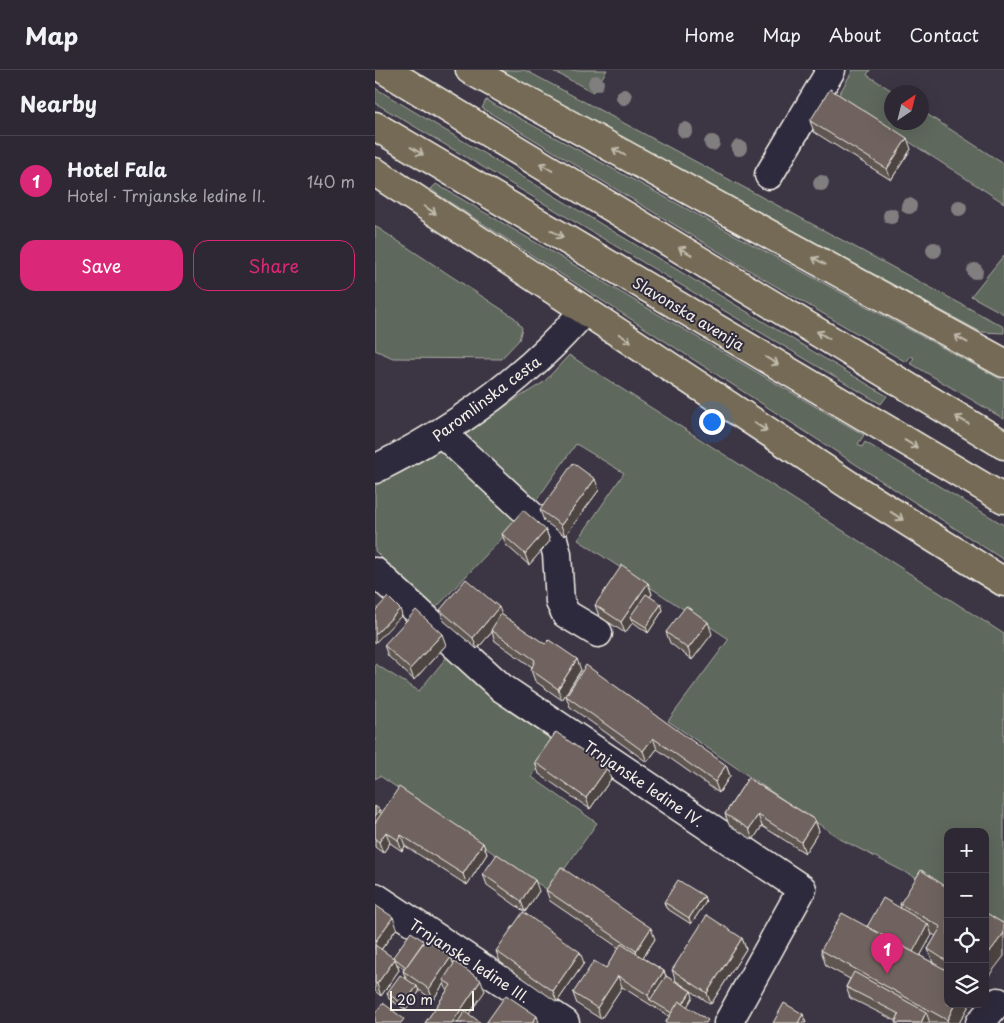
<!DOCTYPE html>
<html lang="en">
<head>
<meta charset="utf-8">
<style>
	body { margin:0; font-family:"Playpen Sans",sans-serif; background:#39343f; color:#f1f3f6 }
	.controls { position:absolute; right:15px; bottom:15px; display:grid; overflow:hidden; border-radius:10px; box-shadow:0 5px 20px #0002 }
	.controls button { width:45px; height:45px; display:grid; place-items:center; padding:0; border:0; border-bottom:1px solid #48444e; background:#2d2833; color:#f1f3f6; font:25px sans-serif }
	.compass { position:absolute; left:509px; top:15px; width:45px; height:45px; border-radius:50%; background:#2d2833; box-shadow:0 5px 20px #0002; rotate:35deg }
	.scale { position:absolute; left:15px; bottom:12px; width:84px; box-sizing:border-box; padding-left:5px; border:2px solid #f4f1e8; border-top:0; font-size:14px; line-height:18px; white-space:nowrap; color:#f4f1e8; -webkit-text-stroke:4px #2f2a3d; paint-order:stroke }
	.you { position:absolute; left:336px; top:351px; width:18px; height:18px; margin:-12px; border:4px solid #fff; border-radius:50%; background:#1a73e8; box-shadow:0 0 0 8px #1a73e833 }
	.badge { display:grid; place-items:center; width:32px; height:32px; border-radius:50%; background:#db2777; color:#fff; font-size:16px; font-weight:700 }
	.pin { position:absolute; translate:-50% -41px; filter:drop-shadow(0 1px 2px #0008) }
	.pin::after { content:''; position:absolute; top:26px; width:18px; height:15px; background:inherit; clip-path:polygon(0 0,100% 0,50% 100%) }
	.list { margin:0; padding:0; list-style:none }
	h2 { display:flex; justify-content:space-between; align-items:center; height:65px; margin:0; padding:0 20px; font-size:21px }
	h2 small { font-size:16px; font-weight:400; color:#a7a6ac }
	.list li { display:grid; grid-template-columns:32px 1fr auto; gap:15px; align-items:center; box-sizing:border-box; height:90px; padding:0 20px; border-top:1px solid #48444e }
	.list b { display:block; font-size:19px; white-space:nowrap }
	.list p { margin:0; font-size:16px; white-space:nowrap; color:#a7a6ac }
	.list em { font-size:16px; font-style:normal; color:#a7a6ac }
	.actions { display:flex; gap:10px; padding:15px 20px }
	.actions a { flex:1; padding:11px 0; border:1px solid #db2777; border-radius:15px; text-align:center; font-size:18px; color:#db2777 }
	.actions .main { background:#db2777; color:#fff }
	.icon { flex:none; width:28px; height:28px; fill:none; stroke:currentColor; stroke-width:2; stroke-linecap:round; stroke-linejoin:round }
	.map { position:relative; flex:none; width:629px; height:953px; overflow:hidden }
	header { display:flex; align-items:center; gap:30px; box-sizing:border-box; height:70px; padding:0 25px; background:#2d2833; border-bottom:1px solid #48444e }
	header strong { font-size:24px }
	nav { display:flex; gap:28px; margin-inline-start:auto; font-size:18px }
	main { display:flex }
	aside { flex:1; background:#2d2833 }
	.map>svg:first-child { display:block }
</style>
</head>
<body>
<header>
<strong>Map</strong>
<nav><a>Home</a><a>Map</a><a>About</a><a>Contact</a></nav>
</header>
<main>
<aside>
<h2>Nearby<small></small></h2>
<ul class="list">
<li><span class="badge">1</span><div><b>Hotel Fala</b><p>Hotel · Trnjanske ledine II.</p></div><em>140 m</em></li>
</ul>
<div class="actions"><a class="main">Save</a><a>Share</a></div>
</aside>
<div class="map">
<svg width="629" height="953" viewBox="0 0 629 953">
	<rect width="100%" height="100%" fill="#3c3544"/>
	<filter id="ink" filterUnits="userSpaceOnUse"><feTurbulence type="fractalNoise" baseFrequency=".02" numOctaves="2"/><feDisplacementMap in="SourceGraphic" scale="10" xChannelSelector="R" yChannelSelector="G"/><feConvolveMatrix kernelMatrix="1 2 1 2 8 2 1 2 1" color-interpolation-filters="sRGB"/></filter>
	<g filter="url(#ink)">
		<g fill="#5e685d" stroke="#a9aca2">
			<polygon points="120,0 150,0 629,257 629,263 606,262"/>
			<polygon points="176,0 232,0 218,22"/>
			<polygon points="478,0 495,0 492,5 519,22 516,22 516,52 546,52 547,41 629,94 629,133 463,26"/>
			<polygon points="0,18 512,326 506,334 0,33"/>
			<polygon points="111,30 629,311 629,349 535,293 539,288 536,286 531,292 392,211 107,38"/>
			<polygon points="61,114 489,365 483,374 487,377 490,372 629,455 629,490 62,124 56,119"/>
			<polygon points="0,156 140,248 147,258 144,270 126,289 18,288 0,280"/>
			<polygon points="629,185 629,244 596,226"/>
			<polygon points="194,285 629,564 629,853 610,844 610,762 573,762 573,824 467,770 293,651 354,569 203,470 249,403 201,374 161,431 83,365 169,312"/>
			<polygon points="71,375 147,447 59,540 0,481 0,416"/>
			<polygon points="75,583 181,665 157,707 222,753 174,821 5,706 0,709 0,594 44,621"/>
		</g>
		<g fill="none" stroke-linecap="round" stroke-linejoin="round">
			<g stroke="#f4f1e8" stroke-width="31">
				<g id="minor">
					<polyline points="394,105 456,0"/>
					<polyline points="67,363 177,465 182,484 185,532 191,544 223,563"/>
					<path d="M0,399C78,360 152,308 209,241"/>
					<polyline points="0,502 127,618 427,819 353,953"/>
					<polyline points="0,827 190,953"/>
					<polyline points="605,953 623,932"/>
				</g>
			</g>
			<g stroke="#f4f1e8" stroke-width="31">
				<g id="major">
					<polyline points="10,0 629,375"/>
					<polyline points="95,0 629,293"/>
					<polyline points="0,56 629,429"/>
					<polyline points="0,102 474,415 629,512"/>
				</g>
			</g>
			<use href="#minor" stroke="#2f2a3d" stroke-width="28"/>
			<use href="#major" stroke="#746b55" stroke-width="28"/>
		</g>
		<g fill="#807e7f">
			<circle cx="221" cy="13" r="8"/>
			<circle cx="249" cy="27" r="8"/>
			<circle cx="310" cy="60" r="8"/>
			<circle cx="337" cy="73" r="8"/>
			<circle cx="364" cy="78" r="8"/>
			<circle cx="446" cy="113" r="8"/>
			<circle cx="534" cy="136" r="8"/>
			<circle cx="584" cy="138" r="8"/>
			<circle cx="516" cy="146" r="8"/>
			<circle cx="559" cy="180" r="8"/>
			<circle cx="600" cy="201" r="8"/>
		</g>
		<g fill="#5f5551" stroke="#f4f1e8" fill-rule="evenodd">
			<polygon points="435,51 536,79 516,110 439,62"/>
			<polygon points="224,420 190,466 169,451 165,440"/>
			<polygon points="171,460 175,471 154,495 131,475 127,464"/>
			<polygon points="273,513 277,524 275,527 288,540 273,563 258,552 250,563 224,546 220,535"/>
			<polygon points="65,540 127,545 206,600 187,630 160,611 156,600 157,597 120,571 117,562 102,579 69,551"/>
			<polygon points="291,562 337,564 317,590 295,573"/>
			<polygon points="9,575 71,575 39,610 13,586"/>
			<polygon points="191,626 351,695 355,706 344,723 282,679 272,692 195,637"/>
			<polygon points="160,692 236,709 215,739 164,704"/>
			<polygon points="373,708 440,750 444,761 430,783 387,756 378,770 354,755 350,744"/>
			<polygon points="0,736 6,744 108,773 112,784 92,815 30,776 27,781 15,773 8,783 0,777"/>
			<polygon points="108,804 164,821 150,842 112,815"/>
			<path d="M573,818V934H595L584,953H520L521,951L475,928L471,917L475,909L451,896L446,880L526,838L525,834ZM557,864L561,866L553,879L558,893L545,886Z"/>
			<polygon points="171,820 280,869 268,888 289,901 291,906 318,927 312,936 295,947 247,917 226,949 202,934 198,923 231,898 244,878 175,831"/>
			<polygon points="289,832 331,832 316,854 291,838"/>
			<polygon points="0,835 22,858 6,880 18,888 49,871 76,887 79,894 110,921 50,953 72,921 69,913 58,930 43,919 44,922 31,940 14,929 12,923 31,909 28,901 29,899 22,894 24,900 6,926 0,921"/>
			<polygon points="367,868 371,879 336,934 301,911 297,900"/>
			<polygon points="121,881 209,893 182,932 125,892"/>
		</g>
		<g fill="#4e4542" stroke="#f4f1e8">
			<polygon points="532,68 536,79 516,110 512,99"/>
			<polygon points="220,409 224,420 190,466 186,455"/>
			<polygon points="171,460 175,471 154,495 150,484"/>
			<polygon points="273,513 277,524 259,549 255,547 258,552 250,563 246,552"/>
			<polygon points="286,534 288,540 273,563 271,557"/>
			<polygon points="124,537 128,548 116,560 117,562 102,579 98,568"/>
			<polygon points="25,539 27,545 0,573 0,565"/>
			<polygon points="333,552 337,564 317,590 313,579"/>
			<polygon points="67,564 71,575 39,610 35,599"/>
			<polygon points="202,589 206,600 187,630 183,619"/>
			<polygon points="278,668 282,679 272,692 268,681"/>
			<polygon points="351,695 355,706 344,723 340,712"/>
			<polygon points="232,698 236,709 215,739 211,728"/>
			<polygon points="5,740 9,751 0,763 0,746"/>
			<polygon points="383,745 387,756 378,770 374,759"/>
			<polygon points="440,750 444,761 430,783 426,772"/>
			<polygon points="11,762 15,773 8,783 4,772"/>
			<polygon points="26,765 30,776 27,781 23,770"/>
			<polygon points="108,773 112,784 92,815 88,804"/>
			<polygon points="160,810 164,821 150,842 146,831"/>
			<polygon points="329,826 331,832 316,854 314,848"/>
			<polygon points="18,847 22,858 2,885 0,879 0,872"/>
			<polygon points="553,854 557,865 540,895 536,884"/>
			<polygon points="276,858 280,869 265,892 261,881"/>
			<polygon points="629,863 629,886 610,911 610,888"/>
			<polygon points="367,868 371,879 336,934 332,923"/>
			<polygon points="205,882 209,893 182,932 178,921"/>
			<polygon points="76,887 80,898 68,910 69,913 58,930 54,919"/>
			<polygon points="20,889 24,900 6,926 2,914"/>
			<polygon points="289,901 293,912 275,930 273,925"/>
			<polygon points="243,906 247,917 226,949 222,938"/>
			<polygon points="106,910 110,921 88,953 77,953"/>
			<polygon points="42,916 44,922 31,940 29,935"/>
			<polygon points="316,921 318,927 303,952 301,946"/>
			<polygon points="580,934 595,934 584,953 573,953 572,950"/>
			<polygon points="551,942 555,953 546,953"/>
			<polygon points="428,944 431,953 423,953"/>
			<polygon points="162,946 164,953 157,953"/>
		</g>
		<g fill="#6f635e" stroke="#f4f1e8">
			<polygon points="455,19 532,68 512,99 435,51"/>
			<polygon points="198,393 220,409 186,455 165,440"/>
			<polygon points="148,440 171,460 150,484 127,464"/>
			<polygon points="247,495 273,513 246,552 220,535"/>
			<polygon points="91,509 124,537 98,568 65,540"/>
			<polygon points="271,524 286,534 271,557 255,547"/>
			<polygon points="13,527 25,539 0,565 0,541"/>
			<polygon points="311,536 333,552 313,579 291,562"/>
			<polygon points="41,540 67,564 35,599 9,575"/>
			<polygon points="126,544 170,574 174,570 202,589 183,619 156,600 160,590 116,560"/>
			<polygon points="211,595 351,695 340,712 278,668 268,681 191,626"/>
			<polygon points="181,662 232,698 211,728 160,692"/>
			<polygon points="373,708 440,750 426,772 383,745 374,759 350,744"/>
			<polygon points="24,717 108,773 88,804 26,765 23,770 11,762 4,772 0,769 0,753"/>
			<polygon points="0,736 5,740 0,746"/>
			<polygon points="122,784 160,810 146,831 108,804"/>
			<polygon points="186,797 276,858 261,881 171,820"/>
			<polygon points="546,800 573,818 573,892 553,879 566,857 525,834"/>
			<polygon points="303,810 329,826 314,848 289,832"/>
			<polygon points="508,828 553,854 538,882 492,857"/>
			<polygon points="0,835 18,847 0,872"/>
			<polygon points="148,842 205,882 178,921 121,881"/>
			<polygon points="610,842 629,854 629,863 610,888"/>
			<polygon points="467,843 573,901 573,934 580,934 572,950 446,880"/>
			<polygon points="332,845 367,868 332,923 297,900"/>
			<polygon points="36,862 49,871 31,897 18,887"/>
			<polygon points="51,869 76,887 54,919 28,901"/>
			<polygon points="246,874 289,901 273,925 243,906 222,938 198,923 219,891 231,898"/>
			<polygon points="0,875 20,889 2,914 0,913"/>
			<polygon points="80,892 106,910 77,953 50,953 76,915 68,910"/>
			<polygon points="479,902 551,942 546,953 520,953 524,944 471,917"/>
			<polygon points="25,905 42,916 29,935 12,923"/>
			<polygon points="291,906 316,921 308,934 304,931 297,943 275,930"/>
			<polygon points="131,925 162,946 157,953 111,953"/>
			<polygon points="304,931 333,950 331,953 290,953"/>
			<polygon points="8,933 29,949 26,953 0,953 0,943"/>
			<polygon points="409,933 428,944 423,953 398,953"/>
			<polygon points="90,941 106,953 82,953"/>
		</g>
		<defs><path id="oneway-shaft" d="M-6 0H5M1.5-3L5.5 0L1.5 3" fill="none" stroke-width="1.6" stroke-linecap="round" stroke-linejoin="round" transform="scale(1.25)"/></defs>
		<g stroke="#c1bbad">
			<use href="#oneway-shaft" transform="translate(42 81) rotate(31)"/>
			<use href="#oneway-shaft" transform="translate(244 82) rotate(-151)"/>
			<use href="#oneway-shaft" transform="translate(171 97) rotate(-149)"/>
			<use href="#oneway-shaft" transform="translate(55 140) rotate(33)"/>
			<use href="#oneway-shaft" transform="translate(182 164) rotate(31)"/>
			<use href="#oneway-shaft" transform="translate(310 181) rotate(-149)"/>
			<use href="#oneway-shaft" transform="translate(444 191) rotate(-151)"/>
			<use href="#oneway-shaft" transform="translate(448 265) rotate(-149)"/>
			<use href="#oneway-shaft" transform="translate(250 268) rotate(33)"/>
			<use href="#oneway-shaft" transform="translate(586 269) rotate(-151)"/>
			<use href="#oneway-shaft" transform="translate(397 291) rotate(31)"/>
			<use href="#oneway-shaft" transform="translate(587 350) rotate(-149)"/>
			<use href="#oneway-shaft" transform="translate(386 357) rotate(33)"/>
			<use href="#oneway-shaft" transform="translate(536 374) rotate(31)"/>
			<use href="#oneway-shaft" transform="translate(522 446) rotate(33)"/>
		</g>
	</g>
	<g text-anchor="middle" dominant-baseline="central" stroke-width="4" stroke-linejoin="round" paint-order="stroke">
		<g font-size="15" fill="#f4f1e8" stroke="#2f2a3d">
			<text transform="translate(314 243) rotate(31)">Slavonska avenija</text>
			<text transform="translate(111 328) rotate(-37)">Paromlinska cesta</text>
			<text transform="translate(269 713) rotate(34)">Trnjanske ledine IV.</text>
			<text transform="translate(95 890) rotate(33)">Trnjanske ledine III.</text>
		</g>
	</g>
</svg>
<div class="controls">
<button>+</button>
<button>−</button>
<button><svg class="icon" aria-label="locate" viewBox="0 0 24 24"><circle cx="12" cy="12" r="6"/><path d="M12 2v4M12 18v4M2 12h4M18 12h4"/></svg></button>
<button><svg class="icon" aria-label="layers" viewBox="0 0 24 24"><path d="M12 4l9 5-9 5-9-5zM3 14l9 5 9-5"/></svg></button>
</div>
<svg class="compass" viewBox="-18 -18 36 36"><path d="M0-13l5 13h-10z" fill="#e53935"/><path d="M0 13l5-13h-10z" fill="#a7a6ac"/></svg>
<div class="scale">20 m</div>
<div class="you"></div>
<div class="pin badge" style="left:512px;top:904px">1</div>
</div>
</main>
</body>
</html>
